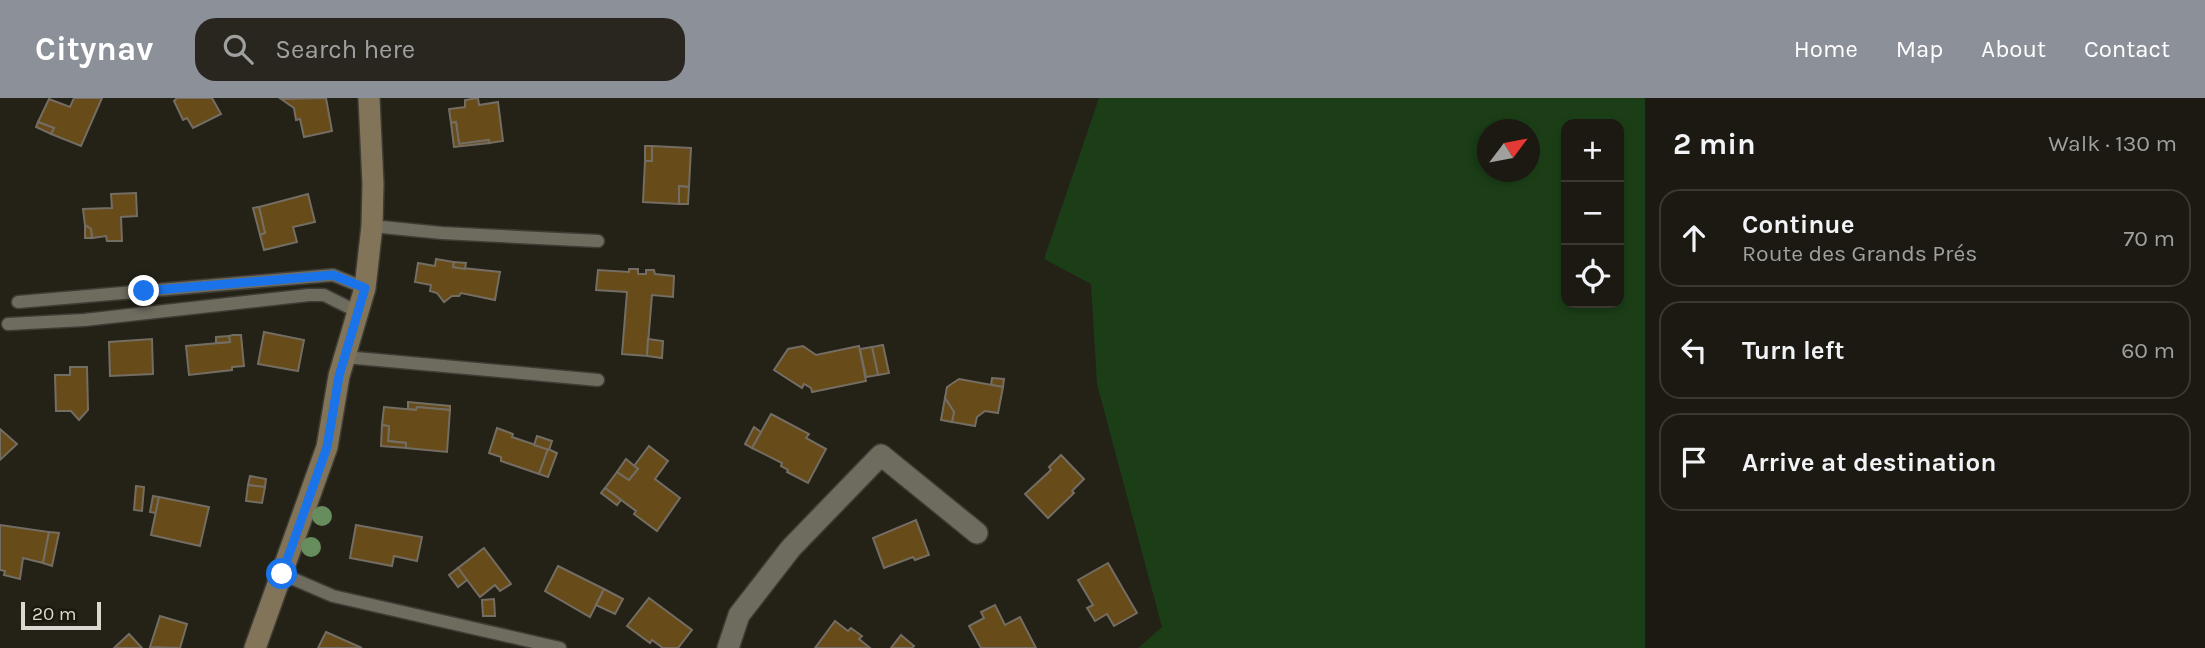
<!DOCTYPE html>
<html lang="en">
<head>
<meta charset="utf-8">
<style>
	body { margin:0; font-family:Karla,sans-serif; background:#28261f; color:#f1f3f6 }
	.controls { position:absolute; right:21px; top:21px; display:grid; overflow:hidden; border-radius:14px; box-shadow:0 4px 10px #0003 }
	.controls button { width:63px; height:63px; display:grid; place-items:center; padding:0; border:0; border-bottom:2px solid #393831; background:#1b1911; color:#f1f3f6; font:35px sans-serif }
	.compass { position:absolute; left:1477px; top:21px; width:63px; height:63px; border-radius:50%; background:#1b1911; box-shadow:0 4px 10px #0003; rotate:58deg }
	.scale { position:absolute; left:21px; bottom:18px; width:80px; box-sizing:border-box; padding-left:7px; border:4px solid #dad8d1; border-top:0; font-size:19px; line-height:24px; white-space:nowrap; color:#dad8d1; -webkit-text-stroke:5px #1b180e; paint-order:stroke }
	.stop { position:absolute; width:21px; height:21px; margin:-16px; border:5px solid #1a73e8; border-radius:50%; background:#fff }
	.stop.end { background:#1a73e8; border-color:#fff; box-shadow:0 2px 7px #0008 }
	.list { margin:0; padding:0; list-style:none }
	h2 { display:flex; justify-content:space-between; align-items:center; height:91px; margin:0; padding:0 28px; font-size:30px }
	h2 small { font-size:23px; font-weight:400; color:#a0a09f }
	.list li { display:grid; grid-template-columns:46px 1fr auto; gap:21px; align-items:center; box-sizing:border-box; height:98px; margin:0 14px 14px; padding:0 14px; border:2px solid #393831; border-radius:21px }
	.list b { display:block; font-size:26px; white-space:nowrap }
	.list p { margin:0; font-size:23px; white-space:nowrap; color:#a0a09f }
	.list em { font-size:23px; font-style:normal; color:#a0a09f }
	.icon { flex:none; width:38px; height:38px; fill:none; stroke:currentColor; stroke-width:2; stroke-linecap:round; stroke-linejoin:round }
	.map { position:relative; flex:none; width:1645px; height:550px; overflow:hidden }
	header { display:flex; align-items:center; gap:42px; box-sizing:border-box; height:98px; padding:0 35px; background:#8c9099; color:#fff }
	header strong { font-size:33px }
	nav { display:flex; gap:38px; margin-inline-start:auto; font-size:24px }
	.search { width:490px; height:63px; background:#28261f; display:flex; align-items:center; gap:18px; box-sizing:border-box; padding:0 24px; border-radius:21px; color:#a0a09f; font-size:26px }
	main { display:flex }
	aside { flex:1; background:#1b1911 }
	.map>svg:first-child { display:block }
</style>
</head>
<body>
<header>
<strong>Citynav</strong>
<div class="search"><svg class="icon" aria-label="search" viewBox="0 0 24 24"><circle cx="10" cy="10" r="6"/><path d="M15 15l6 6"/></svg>Search here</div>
<nav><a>Home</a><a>Map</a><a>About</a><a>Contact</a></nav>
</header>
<main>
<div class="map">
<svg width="1645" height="550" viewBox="0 0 1645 550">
	<rect width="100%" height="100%" fill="#242117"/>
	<path fill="#1b3e17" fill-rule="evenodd" d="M1099,0H1645V550H1138L1162,529L1097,286L1091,186L1044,161ZM1619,26V205H1566V26ZM1488,32H1530V74H1488Z"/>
	<g fill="#674b19" stroke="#746d63" stroke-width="2">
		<polygon points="74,0 102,0 81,48 51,36 54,30 38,24 49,1 70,9"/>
		<polygon points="177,0 212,0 221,16 193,30 187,20 183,22 174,3"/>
		<polygon points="326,0 332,33 304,39 300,21 296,22 294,10 281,1"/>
		<polygon points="478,0 479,7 498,4 503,43 489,45 489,42 459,46 456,24 451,25 449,11 465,9 465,2"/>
		<polygon points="38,24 54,30 51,36 36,29"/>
		<polygon points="456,24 459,46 489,42 489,45 454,49 451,25"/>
		<rect x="645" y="48" width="7" height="15"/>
		<polygon points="652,48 691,50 689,89 679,88 679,106 643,104 645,63 652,63"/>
		<polygon points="679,88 689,89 688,106 679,106"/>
		<polygon points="136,95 137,118 121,119 122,143 107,143 106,138 92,140 91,131 85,127 83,111 112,110 111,96"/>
		<polygon points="308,96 315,124 293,129 297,144 264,152 260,137 265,135 259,109"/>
		<polygon points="259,109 265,135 260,137 253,110"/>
		<polygon points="85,127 91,131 92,140 85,140"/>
		<polygon points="436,161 454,164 453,169 500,174 495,202 461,195 459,198 452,198 444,204 437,195 430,193 431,187 415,184 418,165 435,168"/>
		<polygon points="454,164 466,165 465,171 453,169"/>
		<polygon points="629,171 638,171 638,176 646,176 646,172 654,172 655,176 674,178 673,199 652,197 647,258 622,256 627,194 596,192 598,172 629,174"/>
		<polygon points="264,234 304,242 298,273 258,266"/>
		<polygon points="233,237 241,237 244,268 232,269 232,272 189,277 186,248 230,244 229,238"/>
		<polygon points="229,238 230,244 216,245 216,239"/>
		<polygon points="152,241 153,276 110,278 109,244"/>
		<polygon points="648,241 663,243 662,260 647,258"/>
		<polygon points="883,247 889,275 878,277 872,249"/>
		<polygon points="803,248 816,257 859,248 866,283 812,294 811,290 804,286 802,290 774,272 788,251"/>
		<polygon points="872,249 878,277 866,279 860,251"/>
		<polygon points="70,269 87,269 88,312 79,322 71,313 56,313 55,277 70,277"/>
		<polygon points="992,280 1004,281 1003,289 991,287"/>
		<polygon points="959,281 1003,289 998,315 985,313 977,319 975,328 952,324 954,314 945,300 947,289"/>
		<polygon points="945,300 954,314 952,324 941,322"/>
		<polygon points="408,304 450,308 450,312 417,309 416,312 408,311"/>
		<polygon points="384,309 416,312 417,309 450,312 447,354 406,350 406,345 388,343 389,328 382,327"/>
		<polygon points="771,316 809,336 806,340 826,351 808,385 787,374 788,372 781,368 782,365 752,350"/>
		<polygon points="382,327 389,328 388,343 406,345 406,350 381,348"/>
		<polygon points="754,329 761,334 752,350 745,346"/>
		<polygon points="497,330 513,336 512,339 548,351 539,376 501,363 501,359 489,355"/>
		<polygon points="0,331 17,346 0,362"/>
		<polygon points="537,338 552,343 549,352 534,347"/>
		<polygon points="649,348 668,363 655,381 680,400 657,433 634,416 636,413 605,390 617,374 629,382 638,371 634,368"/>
		<polygon points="548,351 557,355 548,379 539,376"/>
		<polygon points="1061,357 1084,381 1072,393 1074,395 1048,420 1025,396 1051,372 1049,369"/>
		<polygon points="626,361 638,371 629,382 617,374"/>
		<polygon points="250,378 266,381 265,389 248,387"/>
		<polygon points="248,387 265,389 262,405 246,403"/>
		<polygon points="136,388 144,389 142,413 134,412"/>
		<polygon points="605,390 621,402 617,407 601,395"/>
		<polygon points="153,398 159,399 156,415 150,414"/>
		<polygon points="159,399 209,409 200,448 151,437"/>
		<polygon points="916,422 929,457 915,462 913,459 884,470 873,440"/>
		<polygon points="0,427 49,434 43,465 23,460 20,481 4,477 5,473 0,472"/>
		<polygon points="356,427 422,439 417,463 394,458 392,468 350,460"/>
		<polygon points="49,434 59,435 52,468 43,465"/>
		<polygon points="484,450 511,486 500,493 495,487 480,499 458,470"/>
		<polygon points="1108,465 1137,515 1114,528 1107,516 1095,523 1087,510 1093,507 1078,482"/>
		<polygon points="558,468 604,491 590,519 545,493"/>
		<polygon points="458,470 467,482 458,489 449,477"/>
		<polygon points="604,491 623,501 615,516 596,507"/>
		<polygon points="649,500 692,532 678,550 663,550 652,542 650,545 627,528"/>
		<polygon points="494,501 495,518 483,518 482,502"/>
		<polygon points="995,507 1005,527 1020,519 1036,550 981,550 969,528 984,520 981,514"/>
		<polygon points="160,518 187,526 180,550 150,549"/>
		<polygon points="835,523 848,533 851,530 862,538 859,541 870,550 815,550"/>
		<polygon points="326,534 362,550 318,550"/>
		<polygon points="129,536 142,550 114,550"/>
		<polygon points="901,537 914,548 912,550 891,550"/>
	</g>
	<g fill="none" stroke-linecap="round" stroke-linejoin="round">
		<g stroke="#3e3c34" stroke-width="15">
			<g id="lane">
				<polyline points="372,128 442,135 598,143"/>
				<polyline points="18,204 333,177 365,190"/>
				<polyline points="8,226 84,222 309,197 324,197 358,214"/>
				<polyline points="345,259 598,282"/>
				<polyline points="282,476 333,498 560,550"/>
			</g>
		</g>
		<g stroke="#3e3c34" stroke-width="24">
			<polyline id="street" points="728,550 739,517 791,450 881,357 977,435"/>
		</g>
		<g stroke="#3e3c34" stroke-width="24">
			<polyline id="secondary" points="255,550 327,349 339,278 365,190 372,128 373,86 369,0"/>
		</g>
		<use href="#lane" stroke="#6e6b5f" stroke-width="12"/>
		<use href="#street" stroke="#6e6b5f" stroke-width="21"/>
		<use href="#secondary" stroke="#827458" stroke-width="21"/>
	</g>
	<g fill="#678c5d">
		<circle cx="322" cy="418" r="10"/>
		<circle cx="311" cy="449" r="10"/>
	</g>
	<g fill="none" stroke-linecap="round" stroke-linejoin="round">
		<polyline stroke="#1a73e8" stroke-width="9" points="144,193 333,177 365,190 339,278 327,349 282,476"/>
	</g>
</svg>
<div class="controls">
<button>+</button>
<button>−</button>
<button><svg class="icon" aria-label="locate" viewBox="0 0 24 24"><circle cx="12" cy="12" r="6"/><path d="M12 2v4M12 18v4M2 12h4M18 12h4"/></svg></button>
</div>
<svg class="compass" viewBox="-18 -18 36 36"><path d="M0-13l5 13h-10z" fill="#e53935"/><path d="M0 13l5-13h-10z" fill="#a0a09f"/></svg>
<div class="scale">20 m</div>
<div class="stop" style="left:282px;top:476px"></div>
<div class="stop end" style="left:144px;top:193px"></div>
</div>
<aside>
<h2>2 min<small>Walk · 130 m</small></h2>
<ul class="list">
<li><svg class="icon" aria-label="ahead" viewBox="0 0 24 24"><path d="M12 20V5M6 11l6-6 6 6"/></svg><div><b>Continue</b><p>Route des Grands Prés</p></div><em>70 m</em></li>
<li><svg class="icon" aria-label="left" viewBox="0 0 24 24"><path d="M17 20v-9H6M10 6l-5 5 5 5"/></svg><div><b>Turn left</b></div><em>60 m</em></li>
<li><svg class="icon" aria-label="arrive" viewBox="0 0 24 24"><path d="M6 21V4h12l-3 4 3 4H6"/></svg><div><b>Arrive at destination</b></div></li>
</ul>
</aside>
</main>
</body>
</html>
